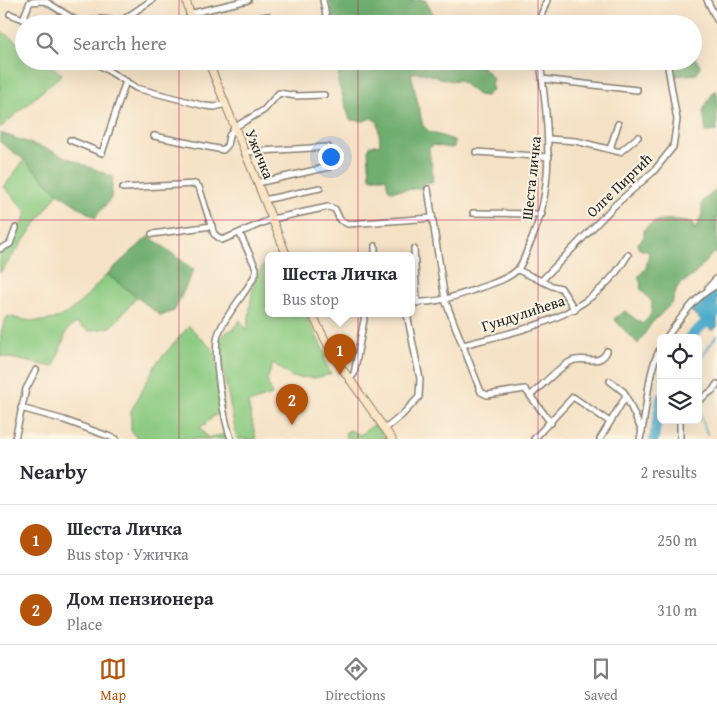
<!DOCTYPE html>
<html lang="en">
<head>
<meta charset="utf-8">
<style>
	body { margin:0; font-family:"Gentium Book Plus",serif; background:#f2f2f3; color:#2b2b33 }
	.controls { position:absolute; right:15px; bottom:15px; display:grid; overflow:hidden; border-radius:8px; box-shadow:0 5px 20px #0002 }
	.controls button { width:45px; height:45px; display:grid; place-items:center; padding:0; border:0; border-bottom:1px solid #e1e1e2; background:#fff; color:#2b2b33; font:25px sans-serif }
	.you { position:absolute; left:330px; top:156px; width:18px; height:18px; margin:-12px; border:4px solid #fff; border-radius:50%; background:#1a73e8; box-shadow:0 0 0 8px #1a73e833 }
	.badge { display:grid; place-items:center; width:32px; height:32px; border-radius:50%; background:#b45309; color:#fff; font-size:16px; font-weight:700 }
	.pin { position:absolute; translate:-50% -41px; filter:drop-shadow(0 1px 2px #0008) }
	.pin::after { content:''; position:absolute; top:26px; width:18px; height:15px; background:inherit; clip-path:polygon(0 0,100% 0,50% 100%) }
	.popup { position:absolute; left:265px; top:252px; width:150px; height:65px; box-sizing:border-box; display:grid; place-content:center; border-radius:8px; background:#fff; filter:drop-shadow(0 1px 4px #0005); font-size:16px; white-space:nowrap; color:#7c7c81 }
	.popup b { font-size:19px; color:#2b2b33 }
	.popup::after { content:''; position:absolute; left:50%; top:100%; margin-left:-10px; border:10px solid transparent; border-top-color:#fff }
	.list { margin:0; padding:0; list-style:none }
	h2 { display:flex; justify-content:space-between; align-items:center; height:65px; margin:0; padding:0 20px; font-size:21px }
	h2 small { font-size:16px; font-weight:400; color:#7c7c81 }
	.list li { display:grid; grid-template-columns:32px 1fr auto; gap:15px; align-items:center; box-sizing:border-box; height:70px; padding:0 20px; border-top:1px solid #e1e1e2 }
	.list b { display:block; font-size:19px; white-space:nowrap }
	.list p { margin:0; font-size:16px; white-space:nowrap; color:#7c7c81 }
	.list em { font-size:16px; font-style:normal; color:#7c7c81 }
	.icon { flex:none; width:28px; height:28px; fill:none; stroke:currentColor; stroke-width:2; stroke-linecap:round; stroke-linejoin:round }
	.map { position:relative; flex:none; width:717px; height:439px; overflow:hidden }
	.search { position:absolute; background:#fff; box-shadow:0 5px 20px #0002; left:15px; right:15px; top:15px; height:55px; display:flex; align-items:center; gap:12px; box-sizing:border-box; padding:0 18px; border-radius:28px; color:#7c7c81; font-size:19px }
	.sheet { height:205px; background:#fff }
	nav { display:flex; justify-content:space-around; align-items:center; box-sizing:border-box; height:70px; border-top:1px solid #e1e1e2; background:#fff; font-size:14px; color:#7c7c81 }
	nav a { display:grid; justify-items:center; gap:2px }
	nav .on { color:#b45309 }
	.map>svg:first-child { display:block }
</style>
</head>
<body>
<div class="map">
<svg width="717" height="439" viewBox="0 0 717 439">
	<rect width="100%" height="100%" fill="#fcf5e5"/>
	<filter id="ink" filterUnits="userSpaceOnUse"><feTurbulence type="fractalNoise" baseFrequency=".02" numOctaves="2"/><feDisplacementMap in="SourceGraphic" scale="10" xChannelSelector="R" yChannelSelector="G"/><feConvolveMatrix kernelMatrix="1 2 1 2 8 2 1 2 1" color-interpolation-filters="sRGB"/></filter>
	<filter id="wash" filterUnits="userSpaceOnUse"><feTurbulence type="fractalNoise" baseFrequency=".0096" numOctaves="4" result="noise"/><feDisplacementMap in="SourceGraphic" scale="20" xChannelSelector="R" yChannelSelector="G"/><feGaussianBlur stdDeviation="1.12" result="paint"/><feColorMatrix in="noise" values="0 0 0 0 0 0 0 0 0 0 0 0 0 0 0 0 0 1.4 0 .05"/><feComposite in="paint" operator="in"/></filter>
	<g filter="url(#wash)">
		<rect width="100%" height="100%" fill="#f5e2c6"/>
		<g fill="#8bca81" stroke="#54734e">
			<polygon points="0,30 24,47 24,61 44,61 62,74 0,128"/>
			<polygon points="24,160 58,193 0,273 0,252 10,248 27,212 4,187"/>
			<path d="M269,260V314H305L326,355L324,360L331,374L315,378L292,377L273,363L267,380L272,395L248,403L256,439H237L218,345C220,337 226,331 234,329L240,320L247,330C252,306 248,277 269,260Z"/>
			<path d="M107,274L137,297L111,327L89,331L76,323L67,330L54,367L0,356C0,341 0,327 8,316C61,332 74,309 107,274Z"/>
			<polygon points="189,326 214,351 224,408 200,428 208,438 229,433 231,439 138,439 131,431 131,411 156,364"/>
			<polygon points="375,424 385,439 348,439 345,435 346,432 350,430 360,435"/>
		</g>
		<g fill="#70ae6f" stroke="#466546">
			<polygon points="329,0 425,0 439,24 340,24 332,15"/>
			<polygon points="693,54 700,66 697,74 674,76 670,61 693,61"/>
			<path d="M356,61H473L486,70L493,79L491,84L493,89L486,96L478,95L459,80C442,83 429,70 411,73L423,126L430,132L454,140V147L450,148L433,145L429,148C429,159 435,171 432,182L423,183V188L391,191L388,188L386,178H370L368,150L370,146L380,144L378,122L371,118L364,121L350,120L338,82L339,70Z"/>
			<polygon points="714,91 717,91 717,131 706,132 703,110"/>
			<polygon points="0,133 47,149 113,177 111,198 95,218 58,193 24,160 0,142"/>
			<path d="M717,189V253L712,254L695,274L678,286L672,303L651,324L638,344L614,319L625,311L642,324C651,317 652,312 652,302L640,288L641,284L638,277L646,268L649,252L639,249L637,244L644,237V230C661,213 672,222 692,222L695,230L702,214V202Z"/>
			<polygon points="149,236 194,270 174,311 161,316 107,274"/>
		</g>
		<polygon fill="#4baaca" stroke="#346373" points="717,288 717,327 712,331 690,310 704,295"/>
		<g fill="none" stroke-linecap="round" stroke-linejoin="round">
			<g stroke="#4baaca" stroke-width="2">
				<polyline points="698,362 717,335"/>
				<polyline points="698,408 707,434"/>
			</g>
			<g stroke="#4baaca" stroke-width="10">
				<polyline points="689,338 717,312"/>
				<polyline points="654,439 661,398"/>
			</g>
		</g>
	</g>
	<g filter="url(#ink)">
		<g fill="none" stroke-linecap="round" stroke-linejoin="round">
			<g stroke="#887f71" stroke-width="8">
				<g id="street">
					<polyline points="323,0 326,16 333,24"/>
					<polyline points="707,0 717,20"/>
					<polyline points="10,14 36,24"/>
					<polyline points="189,14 248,0"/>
					<polyline points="23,19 30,2 45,1 80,23 101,19 121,21 152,0"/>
					<polyline points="218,24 268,16"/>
					<polyline points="538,24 547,0"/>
					<polyline points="93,61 136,88 205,106 215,107 225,104"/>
					<polyline points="216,61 231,61"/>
					<polyline points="542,79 637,90"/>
					<polyline points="154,136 223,150 227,146 229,136 235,127 264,110 279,93 296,96 324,95"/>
					<polyline points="549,139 576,141 620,152 638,137"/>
					<polyline points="70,140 102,153 126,81"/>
					<polyline points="610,149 618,124"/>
					<polyline points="244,152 328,147"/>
					<polyline points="476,152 549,157"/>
					<polyline points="257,183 329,167"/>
					<polyline points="123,188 195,184 199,187 214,234 222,240 272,219 328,207 335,209 340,220 348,224 432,218"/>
					<polyline points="428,189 445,300 481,392 487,395 525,389 551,423"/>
					<polyline points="264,200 320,188"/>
					<polyline points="473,213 542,214"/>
					<polyline points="152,234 212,226"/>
					<polyline points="0,249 10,244 16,228"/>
					<polyline points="414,249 417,303"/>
					<polyline points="375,256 375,246"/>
					<polyline points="518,270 552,286 561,288 575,310"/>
					<polyline points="541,281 615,205 654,171 673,147 677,120 667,61"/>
					<polyline points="708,288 717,278"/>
					<path d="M411,302C434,304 453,297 474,290C487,285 505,281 516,271C522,266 525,256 528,248C557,187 548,125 540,61"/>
					<path d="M666,338C681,318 694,297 717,285"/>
					<path d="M463,345C529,328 591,318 628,255"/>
					<polyline points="349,380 354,374 365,314"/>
					<polyline points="610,381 624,392 642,431"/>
					<path d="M531,395C542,386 562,363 575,360C586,357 601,366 607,351"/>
					<polyline points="698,401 713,390 717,384"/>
					<polyline points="21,408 64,420 116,439"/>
					<polyline points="680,420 680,439"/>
					<polyline points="385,429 401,416 419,397 420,379 407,314"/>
					<polyline points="15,439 26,389 36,370"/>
					<path d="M231,439C224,419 211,350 219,332C228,311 246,294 256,273V268L240,234"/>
					<polyline points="534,439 573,397 610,422"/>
					<polyline points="600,439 626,396"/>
					<path d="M640,439C648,410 646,373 661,347"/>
				</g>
			</g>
			<g stroke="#887f71" stroke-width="9">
				<g id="secondary">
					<polyline points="186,0 193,24"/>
					<polyline points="208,61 287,256"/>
					<polyline points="312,314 334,357 392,439"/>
				</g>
			</g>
			<use href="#street" stroke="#fff" stroke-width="5"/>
			<use href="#secondary" stroke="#fce5c4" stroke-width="7"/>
		</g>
	</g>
	<path fill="none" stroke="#c2185b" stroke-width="1" stroke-opacity="0.55" d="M179,0V24M358,0V24M538,0V24M179,61V439M358,61V439M538,61V439M0,220H717"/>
	<g text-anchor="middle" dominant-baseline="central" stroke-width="4" stroke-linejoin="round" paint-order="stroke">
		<g font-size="15" fill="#1c1c1c" stroke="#fcf5e5">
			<text transform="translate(260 154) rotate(68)">Ужичка</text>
			<text transform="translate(531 178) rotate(-84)">Шеста личка</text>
			<text transform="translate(619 185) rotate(-44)">Олге Пиргић</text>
			<text transform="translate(523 313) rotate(-18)">Гундулићева</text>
		</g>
	</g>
</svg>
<div class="controls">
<button><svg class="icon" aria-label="locate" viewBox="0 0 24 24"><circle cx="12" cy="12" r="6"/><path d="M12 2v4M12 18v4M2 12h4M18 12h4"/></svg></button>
<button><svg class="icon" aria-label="layers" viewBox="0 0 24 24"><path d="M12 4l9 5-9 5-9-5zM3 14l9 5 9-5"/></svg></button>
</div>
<div class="you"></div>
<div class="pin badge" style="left:340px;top:375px">1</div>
<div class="popup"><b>Шеста Личка</b>Bus stop</div>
<div class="pin badge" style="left:292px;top:425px">2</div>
<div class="search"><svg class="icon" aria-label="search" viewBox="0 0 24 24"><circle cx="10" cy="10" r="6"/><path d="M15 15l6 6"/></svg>Search here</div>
</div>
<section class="sheet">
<h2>Nearby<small>2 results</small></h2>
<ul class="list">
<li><span class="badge">1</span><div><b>Шеста Личка</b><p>Bus stop · Ужичка</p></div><em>250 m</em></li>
<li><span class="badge">2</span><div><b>Дом пензионера</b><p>Place</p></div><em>310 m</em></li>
</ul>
</section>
<nav>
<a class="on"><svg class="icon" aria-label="map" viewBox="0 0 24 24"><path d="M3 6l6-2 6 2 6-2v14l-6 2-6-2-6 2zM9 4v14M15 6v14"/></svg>Map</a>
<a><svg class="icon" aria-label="directions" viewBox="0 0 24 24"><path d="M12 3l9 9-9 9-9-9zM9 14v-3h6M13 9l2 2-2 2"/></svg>Directions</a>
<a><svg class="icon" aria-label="saved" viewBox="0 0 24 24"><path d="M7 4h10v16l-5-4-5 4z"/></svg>Saved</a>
</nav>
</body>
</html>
